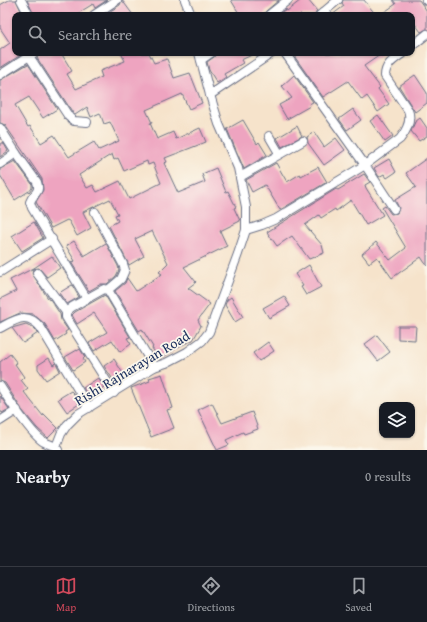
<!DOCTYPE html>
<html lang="en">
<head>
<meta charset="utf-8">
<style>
	body { margin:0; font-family:"Gentium Book Plus",serif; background:#20242c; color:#f1f3f6 }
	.controls { position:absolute; right:12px; bottom:12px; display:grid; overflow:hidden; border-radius:8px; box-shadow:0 1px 3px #0004 }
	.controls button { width:36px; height:36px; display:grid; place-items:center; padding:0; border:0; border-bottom:1px solid #363941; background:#171b24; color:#f1f3f6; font:20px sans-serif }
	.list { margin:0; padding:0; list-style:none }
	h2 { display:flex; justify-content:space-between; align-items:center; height:52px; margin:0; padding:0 16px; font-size:17px }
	h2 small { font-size:13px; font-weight:400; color:#9ea1a6 }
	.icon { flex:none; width:22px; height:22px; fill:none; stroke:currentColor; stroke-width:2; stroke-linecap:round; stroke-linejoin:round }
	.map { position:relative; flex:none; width:427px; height:450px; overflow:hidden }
	.search { position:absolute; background:#171b24; box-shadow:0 1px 3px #0004; left:12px; right:12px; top:12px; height:44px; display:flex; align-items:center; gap:10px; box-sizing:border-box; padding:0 14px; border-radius:8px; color:#9ea1a6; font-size:15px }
	.sheet { height:116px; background:#171b24 }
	nav { display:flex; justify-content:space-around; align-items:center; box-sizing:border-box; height:56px; border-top:1px solid #363941; background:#171b24; font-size:11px; color:#9ea1a6 }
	nav a { display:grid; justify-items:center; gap:2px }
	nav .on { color:#d1495b }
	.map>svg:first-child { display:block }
</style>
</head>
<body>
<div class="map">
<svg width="427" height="450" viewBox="0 0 427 450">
	<rect width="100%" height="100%" fill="#fbf7ec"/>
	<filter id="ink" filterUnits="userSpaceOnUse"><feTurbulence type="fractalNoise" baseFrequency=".025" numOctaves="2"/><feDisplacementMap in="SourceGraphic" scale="8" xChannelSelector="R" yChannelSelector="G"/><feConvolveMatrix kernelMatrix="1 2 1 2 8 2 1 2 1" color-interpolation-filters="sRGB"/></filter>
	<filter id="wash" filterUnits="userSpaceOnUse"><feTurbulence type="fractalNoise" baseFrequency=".012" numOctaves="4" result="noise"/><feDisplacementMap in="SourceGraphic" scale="16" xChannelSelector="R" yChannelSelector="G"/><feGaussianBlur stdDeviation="0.9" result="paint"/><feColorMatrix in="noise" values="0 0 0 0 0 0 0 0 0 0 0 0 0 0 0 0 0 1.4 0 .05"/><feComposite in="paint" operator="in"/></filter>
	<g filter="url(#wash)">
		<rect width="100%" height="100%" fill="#f6e3cb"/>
		<g id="blocks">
			<g fill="#eea4c0" fill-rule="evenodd">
				<polygon points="9,0 16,0 23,15 15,15 15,53 24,53 0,68 0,50 10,43 0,28 0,5"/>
				<polygon points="27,0 107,0 95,8 93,4 75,15 34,15"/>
				<polygon points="122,0 133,15 104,15 120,5"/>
				<polygon points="231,0 279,0 266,11 264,15 240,15"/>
				<polygon points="301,0 308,0 317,11 315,15 278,15 286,9 287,11"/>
				<polygon points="343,0 364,0 376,15 332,15 344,6 342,3"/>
				<polygon points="393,0 419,0 427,11 427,29 421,32 412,20 412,15 380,15 396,4"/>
				<path d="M39,53H61L72,71L67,74L76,89L102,77L100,71L125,61L121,53H149L154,63L167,59L174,78L190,73L202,103L189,109L182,94L146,110L152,123H150L157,139L173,132L176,139L200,128L206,142L165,158L167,162L164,163L178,193L205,182L202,174L216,168L226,192L228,191L236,207L234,208L240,221L220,231L227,246L184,267L196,282L188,288L210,304L198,320L201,326L193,340L180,346L160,359H159L152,348L153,347L142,329L139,331L115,291L125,283L127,278L136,291L162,274L159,272L168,263L152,231L135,239L144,256L129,265L109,226L118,221L115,215L118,214L110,199L83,212L91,228L77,236L69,221L67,220L51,228L36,202L43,190L42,179L5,125L0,123V80L28,64L57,109L43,118L29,97L15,105L28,127L30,126L41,143L54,135L69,157L94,142L99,150L119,141L110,122L104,124L100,113L91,117L87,107L75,115L73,113L37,58ZM112,154L114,160L118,158L124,171L147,161L148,165L153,163L161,183L129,199L120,181L97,192L93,185L87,188L79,175Z"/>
				<polygon points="216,53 256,53 241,60 243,63 224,74 226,77 217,83 209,70 207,62 214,57"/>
				<polygon points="292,53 383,53 364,66 380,87 378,89 389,104 378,112 367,96 362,100 348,81 323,97"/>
				<polygon points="294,75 313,102 309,104 310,106 287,119 279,105 292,98 282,86"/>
				<polygon points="415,75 427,93 427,103 415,112 399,86"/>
				<polygon points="353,109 361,120 347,130 339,119"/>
				<polygon points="378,115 393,136 385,142 370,121"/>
				<polygon points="420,118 427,128 427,136 419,141 411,131 415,122"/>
				<polygon points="243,120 257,144 259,142 267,155 244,169 227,129"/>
				<polygon points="297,126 302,136 282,147 277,138"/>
				<polygon points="314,132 324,147 336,138 345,150 324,165 308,143 307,137"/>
				<polygon points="3,142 8,151 0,157 0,144"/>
				<polygon points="427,158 427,266 421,257 392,278 377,257 369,263 362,254 376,242 390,260 406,248 382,208 385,206 391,214 397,213 399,208 395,200 416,187 406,173"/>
				<polygon points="389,159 396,172 387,178 384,174 379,177 374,168"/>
				<polygon points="15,161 32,184 32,188 29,192 29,191 15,200 0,175 0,169"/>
				<polygon points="276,163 287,182 300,174 301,176 318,167 327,182 280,210 265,185 252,192 246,180"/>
				<polygon points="364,174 370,182 365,185 366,188 383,215 366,225 351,200 336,211 335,209 321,218 319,215 305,225 322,245 324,253 309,259 292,236 277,246 267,232 336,189 338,190"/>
				<polygon points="34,222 43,238 22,251 12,236"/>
				<polygon points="74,241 84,256 106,243 118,266 119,270 116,276 107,284 101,284 89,291 71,262 75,261 66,246"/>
				<polygon points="52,256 60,268 47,277 39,268 33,269 32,273 49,300 50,299 60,314 61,320 68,330 65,332 66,334 55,341 45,324 33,314 20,313 0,322 0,299 16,291 10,280 34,268"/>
				<polygon points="309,265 321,287 306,295 301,287 303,286 295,274"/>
				<polygon points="72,285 79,297 67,304 59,293"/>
				<polygon points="105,295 130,337 127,338 131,344 120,352 112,340 94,351 89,343 107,332 94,313 77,324 72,315 75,312"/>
				<polygon points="284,296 290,306 269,318 263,308"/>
				<polygon points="231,297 243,317 235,322 225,305 227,300"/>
				<polygon points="26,324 32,327 38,333 23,343 12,328"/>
				<polygon points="398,326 416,326 415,340 398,339"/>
				<polygon points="377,335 390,352 378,361 365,344"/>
				<polygon points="268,342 274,351 259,361 253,353"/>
				<polygon points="80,349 85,357 83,359 85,362 73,370 65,357 77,350 77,351"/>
				<polygon points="10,354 17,363 15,364 24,377 21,380 28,389 24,392 43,416 44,414 58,428 48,438 37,428 22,410 5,383 0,381 0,362"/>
				<polygon points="49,358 53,365 56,363 60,371 46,380 38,369 38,365"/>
				<polygon points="114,359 124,375 114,381 104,366"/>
				<polygon points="162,374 173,408 167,410 174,428 151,437 131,388 150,381 149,378"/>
				<polygon points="98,378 104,387 89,397 83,388"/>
				<polygon points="71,391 74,394 79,404 67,412 58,399"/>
				<polygon points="0,396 9,409 2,413 0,410"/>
				<polygon points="212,403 222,423 252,412 258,429 244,434 243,432 226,440 229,445 217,450 198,410"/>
			</g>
		</g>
	</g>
	<g filter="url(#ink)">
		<use href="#blocks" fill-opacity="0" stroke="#686e84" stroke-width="1"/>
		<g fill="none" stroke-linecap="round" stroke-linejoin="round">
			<g stroke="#686e84" stroke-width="10">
				<g id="street">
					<polyline points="21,0 29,15"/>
					<polyline points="185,0 191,15"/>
					<polyline points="426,0 427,1"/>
					<polyline points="94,15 117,0"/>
					<polyline points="269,15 288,0"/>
					<polyline points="320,15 338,0"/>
					<polyline points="412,46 427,34"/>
					<polyline points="285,53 365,165 394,209"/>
					<polyline points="29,56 69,117 74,121 87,122"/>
					<polyline points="201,60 211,53"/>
					<polyline points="0,75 34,53"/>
					<polyline points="210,95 272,53"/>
					<path d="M0,128L16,153L37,182C41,193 33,193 30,202L32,208L87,299"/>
					<polyline points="269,136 279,153"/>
					<polyline points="0,164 16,153"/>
					<polyline points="240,177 303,141"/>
					<polyline points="95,212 123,264 125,270 121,279 108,290"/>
					<path d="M246,230L262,225L276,219L365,165L400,139C407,130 412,120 408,110L385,76C385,64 395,59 403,53"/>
					<polyline points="0,272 52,239"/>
					<polyline points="37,273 66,312"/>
					<path d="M0,328C17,319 27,311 41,328L89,408"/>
					<path d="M0,386C8,399 32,435 44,442C48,444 52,445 56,447"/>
					<polyline points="114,393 66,317 66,312 72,307 104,289 108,290 154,367"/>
					<polyline points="0,421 17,410"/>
					<polyline points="58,450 56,447 61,434 67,425 78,414 154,367 166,363 187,352 202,341 209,332 238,254 246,230 246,207 238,168 219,124 210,95 199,53"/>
				</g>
			</g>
			<use href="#street" stroke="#fff" stroke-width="8"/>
		</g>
	</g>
	<g text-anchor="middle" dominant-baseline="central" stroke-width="3.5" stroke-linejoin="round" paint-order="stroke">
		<g font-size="14" fill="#1b2f5e" stroke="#fbf7ec">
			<text transform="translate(132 368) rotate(-31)">Rishi Rajnarayan Road</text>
		</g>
	</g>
</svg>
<div class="controls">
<button><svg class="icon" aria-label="layers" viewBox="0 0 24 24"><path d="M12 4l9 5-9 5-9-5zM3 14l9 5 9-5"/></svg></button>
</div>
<div class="search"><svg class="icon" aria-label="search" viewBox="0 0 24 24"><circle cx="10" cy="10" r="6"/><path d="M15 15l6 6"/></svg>Search here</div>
</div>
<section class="sheet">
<h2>Nearby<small>0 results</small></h2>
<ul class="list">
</ul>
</section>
<nav>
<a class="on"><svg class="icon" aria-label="map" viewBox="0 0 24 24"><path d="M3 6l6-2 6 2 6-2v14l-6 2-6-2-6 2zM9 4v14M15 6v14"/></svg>Map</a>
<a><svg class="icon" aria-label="directions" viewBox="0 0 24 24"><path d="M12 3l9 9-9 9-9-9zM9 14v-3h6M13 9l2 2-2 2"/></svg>Directions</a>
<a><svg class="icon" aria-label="saved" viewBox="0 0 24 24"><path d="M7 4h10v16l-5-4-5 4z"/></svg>Saved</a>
</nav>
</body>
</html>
